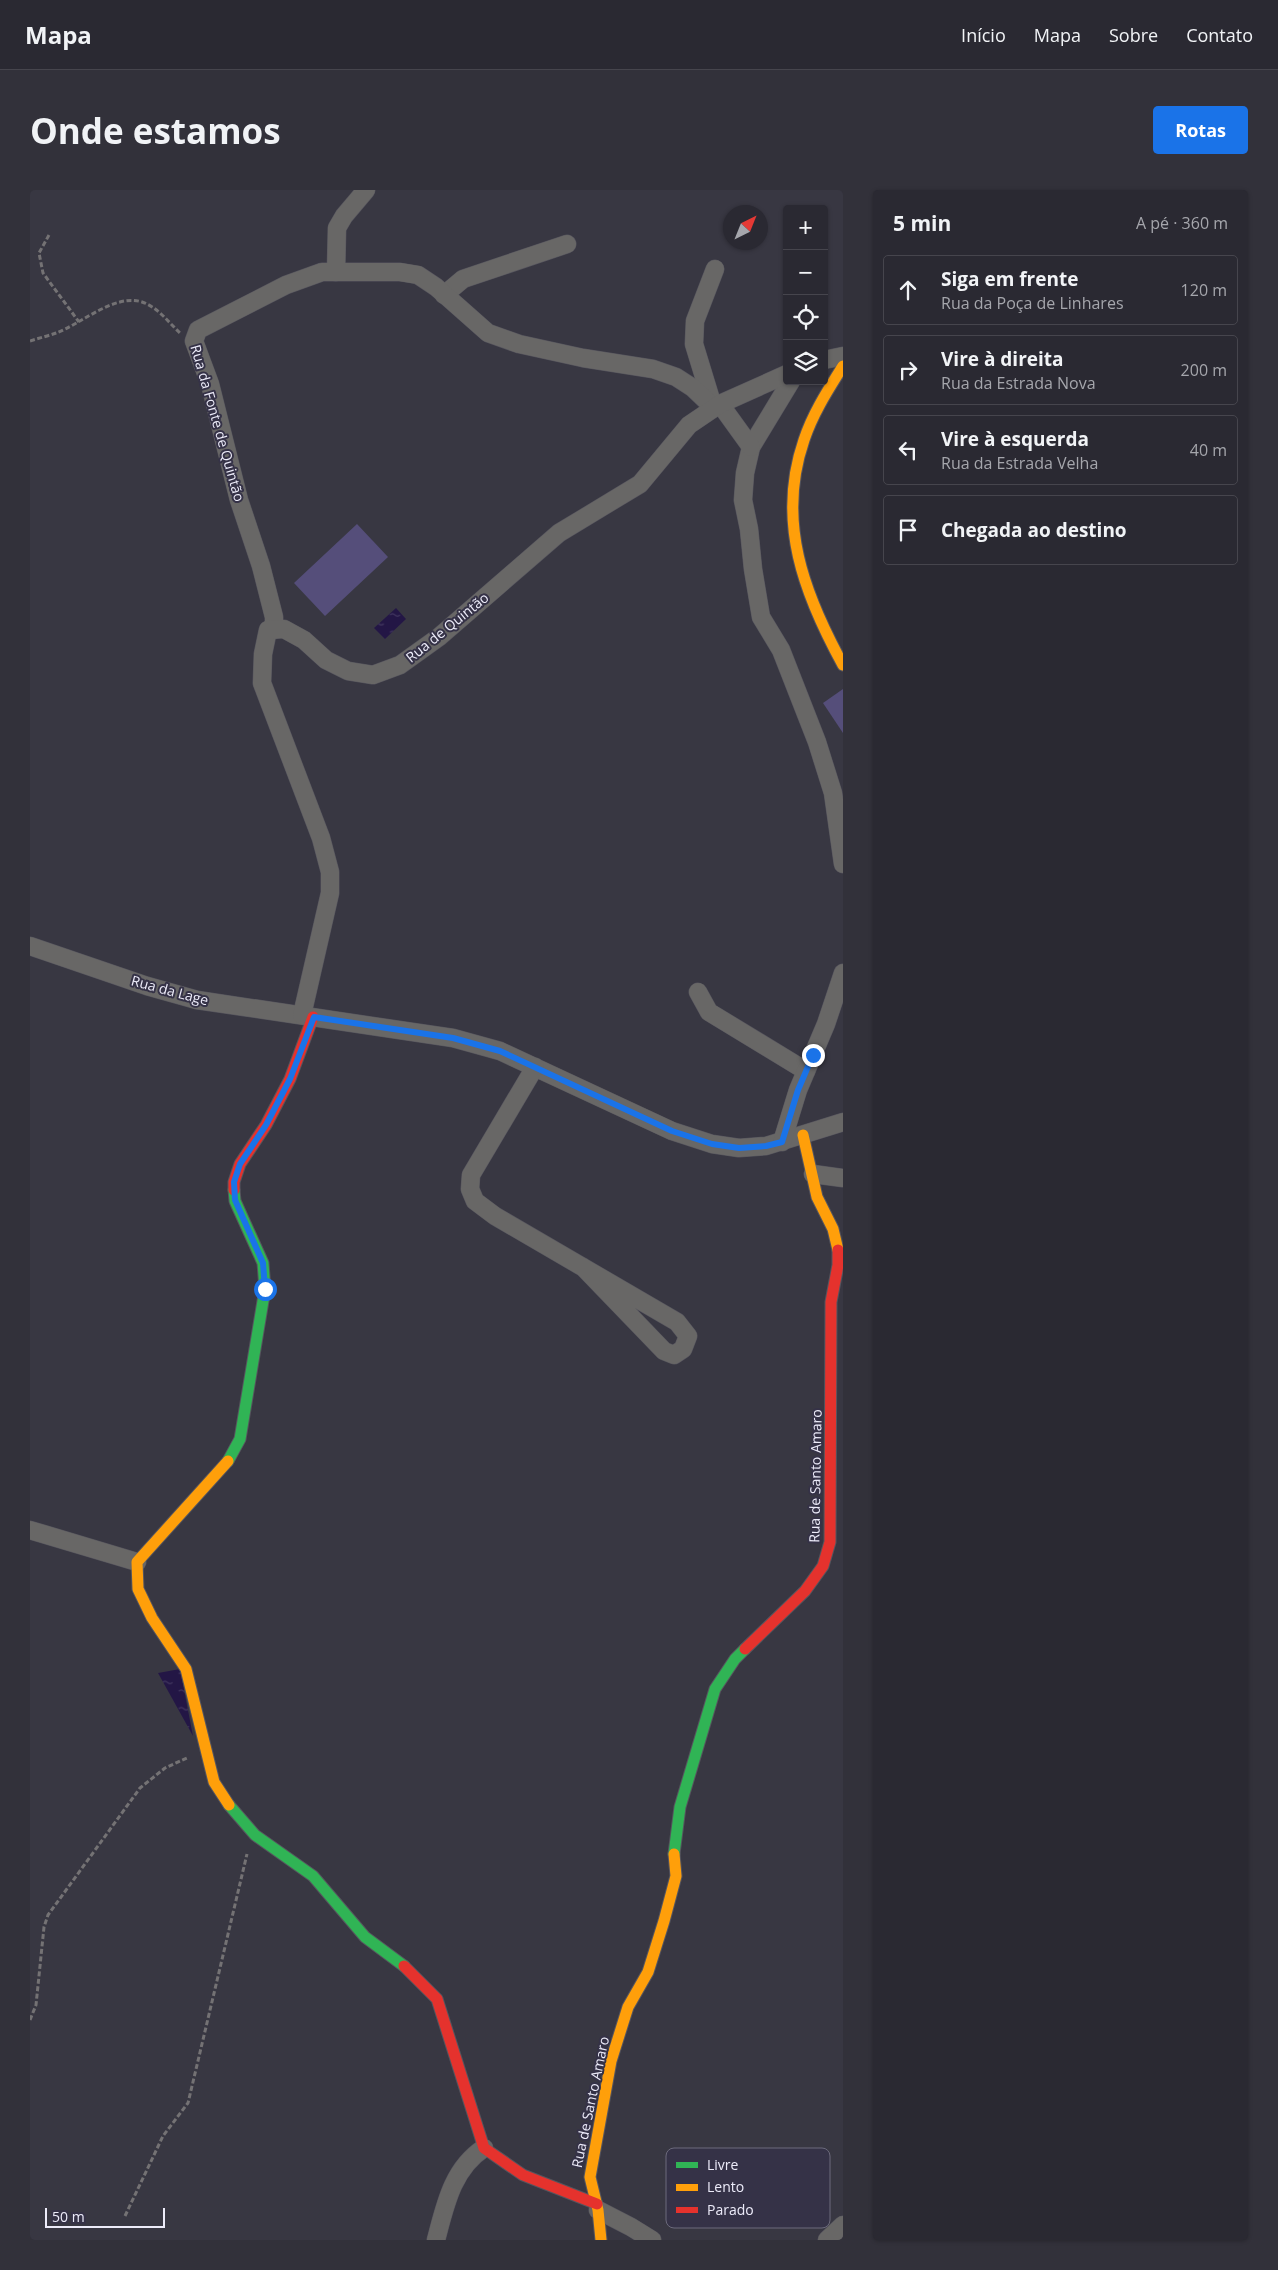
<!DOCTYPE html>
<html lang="pt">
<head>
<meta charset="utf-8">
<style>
	body { margin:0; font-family:"Open Sans",sans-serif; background:#32313a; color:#f1f3f6 }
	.controls { position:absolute; right:15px; top:15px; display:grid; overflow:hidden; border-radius:5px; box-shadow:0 1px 4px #0004 }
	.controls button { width:45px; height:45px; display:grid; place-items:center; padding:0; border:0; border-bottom:1px solid #46454d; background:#2a2932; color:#f1f3f6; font:25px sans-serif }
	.compass { position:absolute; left:693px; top:15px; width:45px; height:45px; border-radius:50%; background:#2a2932; box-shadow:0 1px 4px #0004; rotate:43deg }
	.scale { position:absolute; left:15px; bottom:12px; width:120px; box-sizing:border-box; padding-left:5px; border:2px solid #ecebf9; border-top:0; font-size:14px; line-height:18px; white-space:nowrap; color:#ecebf9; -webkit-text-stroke:4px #353247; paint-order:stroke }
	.stop { position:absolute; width:15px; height:15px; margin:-11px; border:4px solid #1a73e8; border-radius:50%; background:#fff }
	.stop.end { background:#1a73e8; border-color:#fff; box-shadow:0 1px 5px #0008 }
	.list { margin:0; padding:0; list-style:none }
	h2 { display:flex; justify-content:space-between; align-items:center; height:65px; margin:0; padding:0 20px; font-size:21px }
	h2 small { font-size:16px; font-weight:400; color:#a5a6ac }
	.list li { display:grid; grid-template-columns:32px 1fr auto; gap:15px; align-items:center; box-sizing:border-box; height:70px; margin:0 10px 10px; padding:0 10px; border:1px solid #46454d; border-radius:5px }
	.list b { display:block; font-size:19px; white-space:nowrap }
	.list p { margin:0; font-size:16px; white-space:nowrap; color:#a5a6ac }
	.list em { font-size:16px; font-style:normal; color:#a5a6ac }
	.icon { flex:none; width:28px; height:28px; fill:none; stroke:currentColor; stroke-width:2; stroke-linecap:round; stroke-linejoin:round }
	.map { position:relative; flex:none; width:813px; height:2050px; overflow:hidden; border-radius:5px }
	header { display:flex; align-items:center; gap:30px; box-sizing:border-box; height:70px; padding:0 25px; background:#2a2932; border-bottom:1px solid #46454d }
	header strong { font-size:24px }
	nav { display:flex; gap:28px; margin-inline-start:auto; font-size:18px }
	.intro { display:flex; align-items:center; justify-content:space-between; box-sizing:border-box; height:120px; padding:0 30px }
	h1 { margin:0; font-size:35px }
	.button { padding:12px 22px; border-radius:5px; background:#1a73e8; color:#fff; font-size:18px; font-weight:700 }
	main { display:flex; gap:30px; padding:0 30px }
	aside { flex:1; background:#2a2932; border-radius:5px; box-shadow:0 1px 4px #0004 }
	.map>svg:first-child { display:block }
</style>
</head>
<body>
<header>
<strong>Mapa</strong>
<nav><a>Início</a><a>Mapa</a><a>Sobre</a><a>Contato</a></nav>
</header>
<div class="intro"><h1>Onde estamos</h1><a class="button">Rotas</a></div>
<main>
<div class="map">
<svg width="813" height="2050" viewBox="0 0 813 2050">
	<defs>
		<pattern id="water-ripples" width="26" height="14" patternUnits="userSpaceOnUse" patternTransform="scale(1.25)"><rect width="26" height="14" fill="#231645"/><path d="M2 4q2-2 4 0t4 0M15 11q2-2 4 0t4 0" fill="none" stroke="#433861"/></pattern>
	</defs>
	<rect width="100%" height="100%" fill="#383742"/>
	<g fill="#554e7a">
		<polygon points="327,334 358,367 295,426 264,393"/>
		<polygon points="813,499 813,543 793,513"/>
	</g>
	<g fill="url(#water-ripples)">
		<polygon points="366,418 376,429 355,449 344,438"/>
		<polygon points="150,1479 163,1546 128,1483"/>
	</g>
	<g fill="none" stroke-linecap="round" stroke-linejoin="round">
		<g stroke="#56555e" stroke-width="19">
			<g id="street">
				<polyline points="306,82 307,38 314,26 336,0"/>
				<polyline points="414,105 433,89 537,54"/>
				<polyline points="794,170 813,166"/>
				<polyline points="761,191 721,257 715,283 713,310 719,339 723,379 731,427 751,460 787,552 803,603 813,674"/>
				<polyline points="682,213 664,154 665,131 685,79"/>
				<polyline points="690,214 721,257"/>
				<polyline points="244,440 244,427 231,376 209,310 180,194 164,151 168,140 256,95 292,82 370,82 388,85 406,97 458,143 489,154 553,168 623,179 646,187 663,198 684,218"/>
				<polyline points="0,756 117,796 167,810 423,848 470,861 642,941 682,954 709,958 736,956 813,932"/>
				<polyline points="668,802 679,822 776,881"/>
				<polyline points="272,825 300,703 300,682 291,648 232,493 233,464 238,440 254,439 274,450 296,470 318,481 343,485 370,475 409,447 529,343 610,294 659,235 690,214 757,184"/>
				<polyline points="505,877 441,985 440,999 445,1011 465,1026 647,1132 658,1146 653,1159 644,1165 634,1161 553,1077"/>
				<polyline points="752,952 768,900 796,834 813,783"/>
				<polyline points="783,984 813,988"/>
				<polyline points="0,1340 107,1372"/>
				<polyline points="568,2020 601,2037 622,2050"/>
				<path d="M406,2050C415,2016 422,1979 454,1958"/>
				<polyline points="797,2050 813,2035"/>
			</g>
		</g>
		<g stroke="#56555e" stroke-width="13">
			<g id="fast">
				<polyline points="198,1271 210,1249 235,1099 233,1073 205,1011 204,1000"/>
				<polyline points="199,1615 225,1645 283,1686 335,1747 374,1776"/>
				<polyline points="644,1664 650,1617 685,1499 705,1469 715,1459"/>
			</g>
		</g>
		<g stroke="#56555e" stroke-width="13">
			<g id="slow">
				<path d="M813,176C798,200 783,223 774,250C746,331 774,404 813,475"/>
				<polyline points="773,945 787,1007 803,1039 808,1060"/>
				<polyline points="198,1271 107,1372 108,1399 122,1428 156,1479 184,1592 199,1615"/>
				<polyline points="571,2050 568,2020 560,1987 581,1871 598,1817 618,1782 634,1731 646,1686 644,1664"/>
			</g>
		</g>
		<g stroke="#56555e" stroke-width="13">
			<g id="jam">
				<polyline points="204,1000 204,992 210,974 236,935 260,889 283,827"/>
				<polyline points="715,1459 775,1401 793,1376 800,1352 801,1112 808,1075 808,1060"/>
				<polyline points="374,1776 407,1809 454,1958 493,1985 567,2014"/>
			</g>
		</g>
		<g stroke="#747274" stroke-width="3" stroke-dasharray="5 2.5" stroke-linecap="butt">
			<polyline points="19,45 9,63 13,83 49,132"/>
			<path d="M0,151C9,148 18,146 26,143C51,134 85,103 112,112C128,117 139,133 151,144"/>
			<polyline points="0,1830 6,1815 14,1737 18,1725 110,1598 135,1578 159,1567"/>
			<polyline points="95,2026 133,1946 158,1913 217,1664"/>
		</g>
		<use href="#street" stroke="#686766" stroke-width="18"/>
		<use href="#fast" stroke="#30b455" stroke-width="11"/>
		<use href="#slow" stroke="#ff9f0a" stroke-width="11"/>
		<use href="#jam" stroke="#e5322d" stroke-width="11"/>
	</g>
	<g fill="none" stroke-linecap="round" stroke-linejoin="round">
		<polyline stroke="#1a73e8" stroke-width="6" points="235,1099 233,1073 205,1010 204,992 210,974 236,935 260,889 284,827 423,848 470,861 642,941 682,954 709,958 736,956 752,952 768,900 783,865"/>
	</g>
	<g text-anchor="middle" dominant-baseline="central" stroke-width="4" stroke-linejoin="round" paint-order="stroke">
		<g font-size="14" fill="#ecebf9" stroke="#353247">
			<text transform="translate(188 233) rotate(74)">Rua da Fonte de Quintão</text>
			<text transform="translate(417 437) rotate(-39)">Rua de Quintão</text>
			<text transform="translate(140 800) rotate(15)">Rua da Lage</text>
			<text transform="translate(785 1286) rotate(-89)">Rua de Santo Amaro</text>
			<text transform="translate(560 1912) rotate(-78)">Rua de Santo Amaro</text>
		</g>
	</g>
	<rect x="636" y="1958" width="164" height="80" rx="8" fill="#353247" stroke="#6c6a7c" stroke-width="1"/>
	<rect x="646" y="1972" width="22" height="6" fill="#30b455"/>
	<rect x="646" y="1994" width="22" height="7" fill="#ff9f0a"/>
	<rect x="646" y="2017" width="22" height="6" fill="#e5322d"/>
	<g font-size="14" fill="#ecebf9">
		<text x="677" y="1980">Livre</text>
		<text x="677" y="2002">Lento</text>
		<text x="677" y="2025">Parado</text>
	</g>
</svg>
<div class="controls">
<button>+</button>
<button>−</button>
<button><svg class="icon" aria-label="locate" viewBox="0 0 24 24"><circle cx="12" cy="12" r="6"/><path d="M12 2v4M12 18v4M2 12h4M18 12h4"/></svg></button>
<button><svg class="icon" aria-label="layers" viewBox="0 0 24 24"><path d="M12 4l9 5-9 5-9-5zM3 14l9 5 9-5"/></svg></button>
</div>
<svg class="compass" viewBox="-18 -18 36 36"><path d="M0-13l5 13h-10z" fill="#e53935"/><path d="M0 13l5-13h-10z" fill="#a5a6ac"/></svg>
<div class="scale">50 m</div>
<div class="stop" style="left:235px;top:1099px"></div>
<div class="stop end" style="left:783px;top:865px"></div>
</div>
<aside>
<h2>5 min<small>A pé · 360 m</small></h2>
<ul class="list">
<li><svg class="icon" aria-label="ahead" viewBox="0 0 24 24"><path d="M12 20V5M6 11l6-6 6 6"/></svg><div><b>Siga em frente</b><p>Rua da Poça de Linhares</p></div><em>120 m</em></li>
<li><svg class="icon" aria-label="right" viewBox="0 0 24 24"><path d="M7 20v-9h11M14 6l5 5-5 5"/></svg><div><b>Vire à direita</b><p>Rua da Estrada Nova</p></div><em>200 m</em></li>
<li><svg class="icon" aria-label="left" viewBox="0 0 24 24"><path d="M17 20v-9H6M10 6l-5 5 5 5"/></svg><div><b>Vire à esquerda</b><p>Rua da Estrada Velha</p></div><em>40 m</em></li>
<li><svg class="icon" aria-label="arrive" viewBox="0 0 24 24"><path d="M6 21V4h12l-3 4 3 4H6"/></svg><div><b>Chegada ao destino</b></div></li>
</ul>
</aside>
</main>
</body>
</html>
